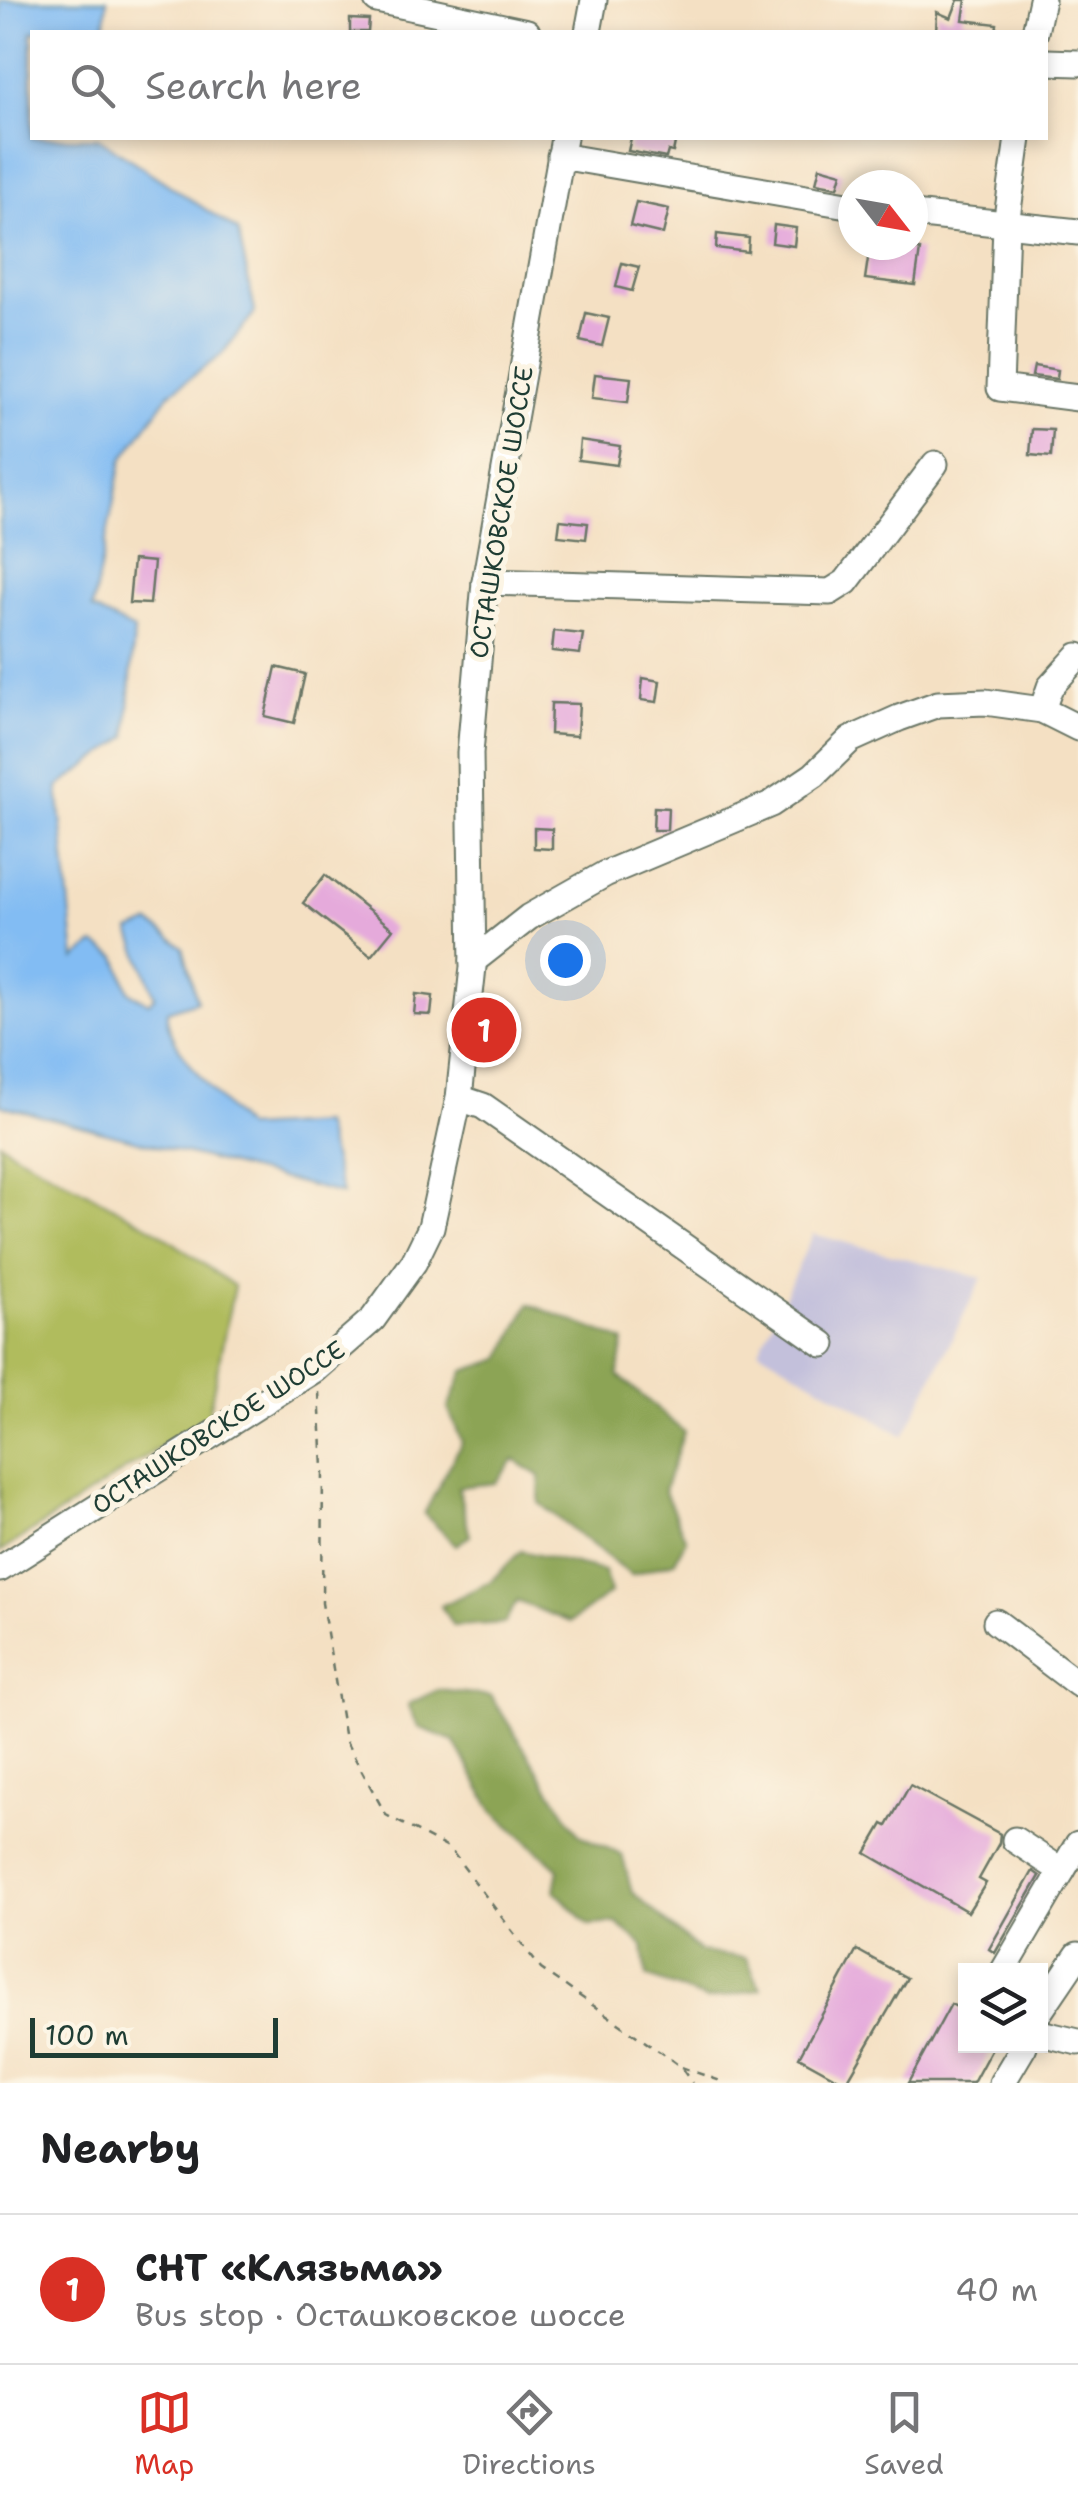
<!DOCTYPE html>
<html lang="en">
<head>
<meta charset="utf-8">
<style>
	body { margin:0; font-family:"Shantell Sans",sans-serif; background:#f2f2f2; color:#202124 }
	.controls { position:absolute; right:30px; bottom:30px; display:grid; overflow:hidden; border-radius:0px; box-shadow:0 5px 15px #0003 }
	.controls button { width:90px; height:90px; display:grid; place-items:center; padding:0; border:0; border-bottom:2px solid #e0e0e0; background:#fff; color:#202124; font:50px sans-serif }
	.compass { position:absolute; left:838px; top:170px; width:90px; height:90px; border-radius:50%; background:#fff; box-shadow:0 5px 15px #0003; rotate:121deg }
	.scale { position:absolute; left:30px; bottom:25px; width:248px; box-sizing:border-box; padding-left:10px; border:5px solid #1f3d34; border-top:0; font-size:28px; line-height:35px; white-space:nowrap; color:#1f3d34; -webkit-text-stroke:8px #fcf5e5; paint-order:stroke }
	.you { position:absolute; left:565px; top:960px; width:35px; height:35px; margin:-25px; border:8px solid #fff; border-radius:50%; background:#1a73e8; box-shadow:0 0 0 15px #1a73e833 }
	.badge { display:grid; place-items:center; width:65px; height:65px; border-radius:50%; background:#d93025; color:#fff; font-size:32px; font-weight:700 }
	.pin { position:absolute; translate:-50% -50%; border:5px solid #fff; box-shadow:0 2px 10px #0006 }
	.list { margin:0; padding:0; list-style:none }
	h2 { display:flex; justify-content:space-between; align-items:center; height:130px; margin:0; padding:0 40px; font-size:42px }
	h2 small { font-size:32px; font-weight:400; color:#757577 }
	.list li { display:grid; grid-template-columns:65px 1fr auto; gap:30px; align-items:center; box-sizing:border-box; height:150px; padding:0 40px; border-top:2px solid #e0e0e0 }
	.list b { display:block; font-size:38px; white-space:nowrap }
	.list p { margin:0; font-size:32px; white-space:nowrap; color:#757577 }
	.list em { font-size:32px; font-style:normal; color:#757577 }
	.icon { flex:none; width:55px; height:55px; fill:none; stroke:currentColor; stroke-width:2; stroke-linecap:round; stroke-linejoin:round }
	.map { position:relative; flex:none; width:1078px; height:2083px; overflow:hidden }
	.search { position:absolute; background:#fff; box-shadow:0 5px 15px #0003; left:30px; right:30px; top:30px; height:110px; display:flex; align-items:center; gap:25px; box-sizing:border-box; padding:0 35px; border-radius:0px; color:#757577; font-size:38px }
	.sheet { height:280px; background:#fff }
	nav { display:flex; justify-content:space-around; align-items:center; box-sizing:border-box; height:140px; border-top:2px solid #e0e0e0; background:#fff; font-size:28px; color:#757577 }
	nav a { display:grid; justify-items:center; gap:5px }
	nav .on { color:#d93025 }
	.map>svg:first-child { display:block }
</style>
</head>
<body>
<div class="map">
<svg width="1078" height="2083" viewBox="0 0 1078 2083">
	<rect width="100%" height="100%" fill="#fcf5e5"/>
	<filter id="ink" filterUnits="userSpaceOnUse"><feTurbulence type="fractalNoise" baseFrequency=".01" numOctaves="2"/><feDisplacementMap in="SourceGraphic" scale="20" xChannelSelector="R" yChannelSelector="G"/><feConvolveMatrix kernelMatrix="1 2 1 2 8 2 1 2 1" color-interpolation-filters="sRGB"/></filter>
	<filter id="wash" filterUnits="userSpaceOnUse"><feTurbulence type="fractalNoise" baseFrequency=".0048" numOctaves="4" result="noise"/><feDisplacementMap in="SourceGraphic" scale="40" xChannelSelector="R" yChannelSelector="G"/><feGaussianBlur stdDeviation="2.25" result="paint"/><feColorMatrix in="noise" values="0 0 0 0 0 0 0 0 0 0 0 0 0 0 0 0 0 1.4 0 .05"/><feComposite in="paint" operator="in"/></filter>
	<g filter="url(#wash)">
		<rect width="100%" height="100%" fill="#f4e0c3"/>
		<polygon fill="#c3c0db" points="813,1234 982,1278 904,1436 759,1350"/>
		<polygon fill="#b0bc5d" stroke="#687c48" stroke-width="2.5" points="0,1142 13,1152 156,1230 234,1286 208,1416 0,1552"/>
		<g fill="#8ca454" stroke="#567044" stroke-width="2.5">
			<polygon points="529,1304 624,1341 618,1375 684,1432 664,1490 686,1540 674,1562 631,1575 539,1503 540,1476 514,1460 495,1483 458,1487 470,1536 456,1545 424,1514 462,1442 448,1408 464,1371 501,1359"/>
			<polygon points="521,1551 604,1571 610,1593 570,1622 517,1601 505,1623 453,1626 441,1606 491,1581"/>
			<polygon points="438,1690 491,1696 579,1835 622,1855 632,1892 700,1952 746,1958 761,1989 707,2000 647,1976 643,1946 617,1923 589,1925 555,1891 559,1869 493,1811 454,1741 418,1727 408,1704"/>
		</g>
		<path fill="#82bcf3" stroke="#507c94" stroke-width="2.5" d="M0,0H107L104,32H32V138H98L238,231L255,312L221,355L170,393L122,460L92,609L134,630L127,737L58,787L75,959L94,944L117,957L129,992L149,1003L155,996L130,931L150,923L183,947L197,1001L167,1011C163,1044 224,1103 245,1128L323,1124L342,1194L0,1105Z"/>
		<g id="blocks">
			<g fill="#e5aadb">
				<polygon points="958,0 966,0 963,20 997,24 996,32 936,32 937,12 951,18"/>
				<polygon points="350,19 369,20 368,32 350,32"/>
				<polygon points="631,138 676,138 673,152 668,151 666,158 628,151"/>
				<polygon points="820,167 842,173 838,187 816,183"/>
				<polygon points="636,202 669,209 663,234 630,226"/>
				<polygon points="774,225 796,228 794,246 772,243"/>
				<polygon points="717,234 749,238 748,252 716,248"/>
				<polygon points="870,245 920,250 915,285 865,279"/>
				<polygon points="622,263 639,267 632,291 616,287"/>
				<polygon points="586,313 609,318 602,346 580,341"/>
				<polygon points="1034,366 1058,370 1057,379 1032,376"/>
				<polygon points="595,374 631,378 628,402 592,398"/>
				<polygon points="1032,429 1053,430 1051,457 1030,455"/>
				<polygon points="580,440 620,446 617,465 578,460"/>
				<polygon points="560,520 588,523 586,539 558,536"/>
				<polygon points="133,560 154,562 150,604 129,603"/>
				<polygon points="554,631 583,634 580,654 552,651"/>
				<polygon points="276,667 305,674 294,723 265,716"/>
				<polygon points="643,678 660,681 657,702 641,700"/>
				<polygon points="551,703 579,704 577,736 550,734"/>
				<polygon points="654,807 668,808 667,830 653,830"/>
				<polygon points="534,828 552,829 552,849 534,848"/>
				<polygon points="325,875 393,929 371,956 303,903"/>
				<polygon points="416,994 433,996 431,1015 414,1014"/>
				<polygon points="910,1785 1000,1834 999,1843 979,1879 986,1883 968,1912 866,1853 883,1824 887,1826"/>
				<polygon points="1033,1871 1040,1876 995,1953 989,1949"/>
				<polygon points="857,1950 907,1978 846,2083 799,2057"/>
				<polygon points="951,2004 966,2012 966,2046 993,2046 973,2083 908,2083"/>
			</g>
		</g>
	</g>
	<g filter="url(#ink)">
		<use href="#blocks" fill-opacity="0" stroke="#6a7666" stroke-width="2.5"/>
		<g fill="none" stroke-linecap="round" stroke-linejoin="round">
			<g stroke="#6a7666" stroke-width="29">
				<g id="minor">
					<polyline points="377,0 527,32"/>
					<polyline points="588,32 594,0"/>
					<polyline points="1035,32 1042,0"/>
					<polyline points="1046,62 1078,63"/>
					<polyline points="1018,138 1006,225 1000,388 1078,398"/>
					<polyline points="560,156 853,206"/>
					<polyline points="913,214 1078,232"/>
					<polyline points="485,582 830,592 846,582 935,464"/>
					<polyline points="1042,710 1050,687 1078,656"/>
					<polyline points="473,961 529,917 605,874 771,804 814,775 850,740 899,718 938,704 985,702 1042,710 1078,728"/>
					<polyline points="459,1098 483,1106 823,1344"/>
					<polyline points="0,1569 317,1368 373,1319 414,1262 431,1227 459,1098 473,967 470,753 485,582 564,138"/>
					<polyline points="996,1622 1078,1684"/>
					<polyline points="1062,1871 1078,1844"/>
					<polyline points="1004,1970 1062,1871 1015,1840"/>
					<polyline points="1040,2011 1078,1955"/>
					<polyline points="1040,2033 1078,2042"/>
					<polyline points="1002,2083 1024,2046"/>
				</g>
			</g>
			<g stroke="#6a7666" stroke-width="2.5" stroke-dasharray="8 8" stroke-linecap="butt">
				<polyline points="319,1392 323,1468 322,1603 345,1740 386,1815 450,1849 541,1969 680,2066 692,2083"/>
				<polyline points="681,2067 726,2083"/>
			</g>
			<use href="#minor" stroke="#fff" stroke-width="25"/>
		</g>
	</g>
	<g text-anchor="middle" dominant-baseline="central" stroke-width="10" stroke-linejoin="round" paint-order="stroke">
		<g font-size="25" fill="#1f3d34" stroke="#fcf5e5">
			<text transform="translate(501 512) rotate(-81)">ОСТАШКОВСКОЕ ШОССЕ</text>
			<text transform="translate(218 1427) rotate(-33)">ОСТАШКОВСКОЕ ШОССЕ</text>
		</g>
	</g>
</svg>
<div class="controls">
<button><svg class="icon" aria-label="layers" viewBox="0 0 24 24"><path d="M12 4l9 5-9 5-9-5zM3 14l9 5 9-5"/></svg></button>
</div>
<svg class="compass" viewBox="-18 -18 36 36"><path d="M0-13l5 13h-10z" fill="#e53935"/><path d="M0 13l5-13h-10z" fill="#757577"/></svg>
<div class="scale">100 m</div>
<div class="you"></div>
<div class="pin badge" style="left:484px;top:1030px">1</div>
<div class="search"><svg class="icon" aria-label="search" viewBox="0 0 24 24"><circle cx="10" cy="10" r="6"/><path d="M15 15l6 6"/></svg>Search here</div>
</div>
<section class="sheet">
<h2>Nearby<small></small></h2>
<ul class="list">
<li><span class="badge">1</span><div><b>СНТ «Клязьма»</b><p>Bus stop · Осташковское шоссе</p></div><em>40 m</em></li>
</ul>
</section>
<nav>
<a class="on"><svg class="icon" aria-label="map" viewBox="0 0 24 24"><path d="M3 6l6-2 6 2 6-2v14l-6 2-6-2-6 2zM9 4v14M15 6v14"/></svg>Map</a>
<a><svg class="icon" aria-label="directions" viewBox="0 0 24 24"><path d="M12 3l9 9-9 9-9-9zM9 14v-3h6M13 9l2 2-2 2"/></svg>Directions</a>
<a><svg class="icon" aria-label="saved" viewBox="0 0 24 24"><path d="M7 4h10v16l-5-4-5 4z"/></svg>Saved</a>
</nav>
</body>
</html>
